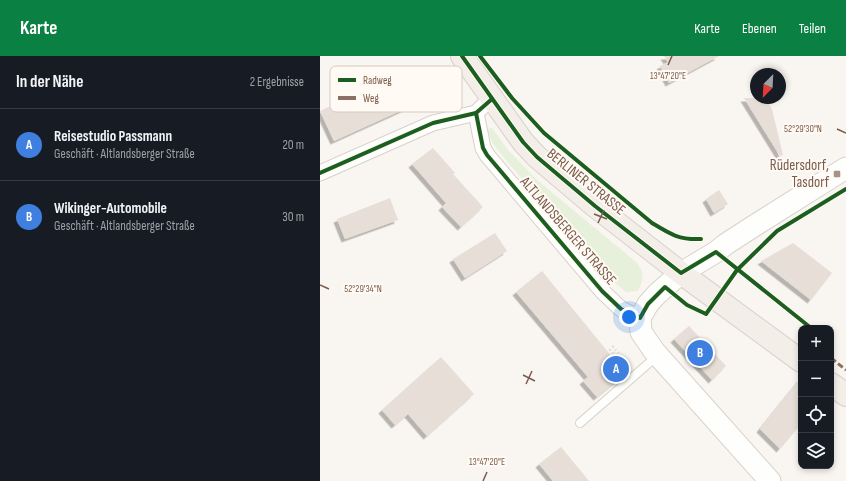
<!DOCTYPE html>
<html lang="de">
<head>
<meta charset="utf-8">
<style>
	body { margin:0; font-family:"Sofia Sans Condensed",sans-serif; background:#20242c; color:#f1f3f6 }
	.controls { position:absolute; right:12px; bottom:12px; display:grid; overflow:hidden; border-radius:8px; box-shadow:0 2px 6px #0003 }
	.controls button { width:36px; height:36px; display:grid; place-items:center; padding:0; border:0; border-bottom:1px solid #363941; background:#171b24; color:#f1f3f6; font:20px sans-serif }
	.compass { position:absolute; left:430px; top:12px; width:36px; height:36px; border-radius:50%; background:#171b24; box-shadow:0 2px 6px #0003; rotate:204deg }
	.you { position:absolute; left:309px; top:261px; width:14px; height:14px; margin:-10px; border:3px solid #fff; border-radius:50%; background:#1a73e8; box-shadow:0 0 0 6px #1a73e833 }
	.badge { display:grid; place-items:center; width:26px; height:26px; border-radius:50%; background:#0b8043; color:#fff; font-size:13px; font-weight:700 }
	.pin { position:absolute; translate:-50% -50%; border:2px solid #fff; box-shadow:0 1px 4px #0006 }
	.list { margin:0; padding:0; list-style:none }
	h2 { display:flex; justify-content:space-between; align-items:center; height:52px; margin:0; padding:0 16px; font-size:17px }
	h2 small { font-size:13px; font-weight:400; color:#9ea1a6 }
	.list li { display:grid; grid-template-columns:26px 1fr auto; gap:12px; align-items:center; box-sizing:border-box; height:72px; padding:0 16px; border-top:1px solid #363941 }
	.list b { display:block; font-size:15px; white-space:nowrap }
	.list p { margin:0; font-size:13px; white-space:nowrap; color:#9ea1a6 }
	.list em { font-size:13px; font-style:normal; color:#9ea1a6 }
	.icon { flex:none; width:22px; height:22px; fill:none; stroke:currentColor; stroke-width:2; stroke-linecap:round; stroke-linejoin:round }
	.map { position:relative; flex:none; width:526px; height:425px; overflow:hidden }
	header { display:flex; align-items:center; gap:24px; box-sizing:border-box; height:56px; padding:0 20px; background:#0b8043; color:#fff }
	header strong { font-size:19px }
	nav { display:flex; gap:22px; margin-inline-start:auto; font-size:14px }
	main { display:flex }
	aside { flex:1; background:#171b24 }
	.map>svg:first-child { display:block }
</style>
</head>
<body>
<header>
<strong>Karte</strong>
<nav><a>Karte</a><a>Ebenen</a><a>Teilen</a></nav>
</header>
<main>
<aside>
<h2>In der Nähe<small>2 Ergebnisse</small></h2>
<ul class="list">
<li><span class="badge" style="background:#3f7fe0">A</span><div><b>Reisestudio Passmann</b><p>Geschäft · Altlandsberger Straße</p></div><em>20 m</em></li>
<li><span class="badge" style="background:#3f7fe0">B</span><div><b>Wikinger-Automobile</b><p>Geschäft · Altlandsberger Straße</p></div><em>30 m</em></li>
</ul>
</aside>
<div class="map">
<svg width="526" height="425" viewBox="0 0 526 425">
	<defs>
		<filter id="shadow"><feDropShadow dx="-3.5" dy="3.5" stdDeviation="0" flood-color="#0004"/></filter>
	</defs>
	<rect width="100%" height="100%" fill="#f9f5f0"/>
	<path fill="#e7f0db" d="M172,72L188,94L217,124L316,206C325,217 324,223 318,235L306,236L289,222L190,109L173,88L167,73Z"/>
	<g fill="#e6ded7" filter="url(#shadow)">
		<polygon points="344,0 399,0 349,27 340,10 348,6"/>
		<polygon points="77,20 91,50 14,85 0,55"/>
		<polygon points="424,42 445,42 452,53 463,99 460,100"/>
		<polygon points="113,92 135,117 133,118 163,151 141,171 122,151 126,147 92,108"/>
		<polygon points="399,134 408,148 394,157 386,143"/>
		<polygon points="70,142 78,164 25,183 17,163"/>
		<polygon points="175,177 187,195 145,222 133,203"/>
		<polygon points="473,187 512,217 491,244 441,205"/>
		<polygon points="222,215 292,301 294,300 308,316 277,341 263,325 268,321 196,236"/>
		<polygon points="369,270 406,310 392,324 354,283"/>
		<polygon points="121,301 154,338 107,380 88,358 75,369 62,354"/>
		<polygon points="481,322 481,368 460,393 440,373"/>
		<polygon points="241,391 269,425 233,425 219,408"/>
	</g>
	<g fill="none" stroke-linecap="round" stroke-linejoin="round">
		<g stroke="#d7d1cb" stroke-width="10">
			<polyline id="service" points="260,367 337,300"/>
		</g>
		<g stroke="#d7d1cb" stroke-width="17">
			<g id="minor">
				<polyline points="156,57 163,92 167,99 282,235 301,253 320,262"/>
				<polyline points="0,117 113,67 156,57 163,50"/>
			</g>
		</g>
		<g stroke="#d9d2cb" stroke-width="23">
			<polyline id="secondary" points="450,425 334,295 321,276 320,262 328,248 337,238 361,217 396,196 406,188 437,168 526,112"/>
		</g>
		<g stroke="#dad1cc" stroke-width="24">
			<g id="primary">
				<polyline points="142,0 203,86 217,101 275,150 361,217 481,305"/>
				<polyline points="511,328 526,339"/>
			</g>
		</g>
		<g stroke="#dcd5d0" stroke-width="2.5" stroke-dasharray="1 3" stroke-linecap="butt">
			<polyline points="297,302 298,302 290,294 293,291 309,307"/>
			<polyline points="298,302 307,310"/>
		</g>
		<use href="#service" stroke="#fefefd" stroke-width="8"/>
		<use href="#minor" stroke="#fefefd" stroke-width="15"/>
		<use href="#secondary" stroke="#fefefd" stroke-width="21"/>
		<use href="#primary" stroke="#f3eee8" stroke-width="22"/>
		<polyline stroke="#8d6e63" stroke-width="3" stroke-dasharray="6 3" stroke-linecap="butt" points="511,302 526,314"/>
		<g stroke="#fffaf3" stroke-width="6">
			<g id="cycleway">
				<polyline points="142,0 203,86 217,101 275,150 361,217 396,196 491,272"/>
				<path d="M160,0L192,42L224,77L332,167C350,178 359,184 381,183"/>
				<polyline points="156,57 163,92 167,99 282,235 301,253 320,262 328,248 345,231 367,249 386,258 417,214 457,175 526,133"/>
				<polyline points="0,117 113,67 156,57 172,43"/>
			</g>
		</g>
		<use href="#cycleway" stroke="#1b5e20" stroke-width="4"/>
	</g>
	<path fill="none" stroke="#7a5c4d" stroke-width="1.5" d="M348,9L352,0M517,73L526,77M274,158L287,163M278,167L284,154M0,229L9,233M203,319L215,325M206,328L212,315M163,425L167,416"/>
	<rect fill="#a69286" stroke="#fffaf3" stroke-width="1.5" x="513" y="114" width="8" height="8" rx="2"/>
	<g text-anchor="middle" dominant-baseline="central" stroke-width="4" stroke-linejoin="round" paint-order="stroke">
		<g font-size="15" fill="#7a5c4d" stroke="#fffaf3" text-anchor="end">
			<text x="509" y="109">Rüdersdorf,<tspan x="509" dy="17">Tasdorf</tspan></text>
		</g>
		<g font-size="15" fill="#7a5c4d" stroke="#fffaf3">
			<text transform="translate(266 126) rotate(39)">BERLINER STRASSE</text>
			<text transform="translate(248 175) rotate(49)">ALTLANDSBERGER STRASSE</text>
		</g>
	</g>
	<rect x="10" y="10" width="132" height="46" rx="6" fill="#fffaf3" stroke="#d7cbc1" stroke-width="1"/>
	<rect x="18" y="22" width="18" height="4" fill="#1b5e20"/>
	<rect x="18" y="40" width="18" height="4" fill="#8d6e63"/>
	<g font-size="11" fill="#7a5c4d">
		<text x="43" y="28">Radweg</text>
		<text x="43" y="46">Weg</text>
	</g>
	<g font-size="10" text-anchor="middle" fill="#7a5c4d" stroke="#fffaf3" stroke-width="4" stroke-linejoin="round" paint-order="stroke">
		<text x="348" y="23">13°47'20"E</text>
		<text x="483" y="76">52°29'30"N</text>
		<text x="43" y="236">52°29'34"N</text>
		<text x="167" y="409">13°47'20"E</text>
	</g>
</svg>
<div class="controls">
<button>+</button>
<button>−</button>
<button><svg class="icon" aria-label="locate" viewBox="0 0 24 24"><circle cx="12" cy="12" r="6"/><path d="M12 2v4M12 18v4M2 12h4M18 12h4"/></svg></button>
<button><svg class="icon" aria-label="layers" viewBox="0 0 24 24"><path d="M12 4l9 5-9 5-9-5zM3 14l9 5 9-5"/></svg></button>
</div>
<svg class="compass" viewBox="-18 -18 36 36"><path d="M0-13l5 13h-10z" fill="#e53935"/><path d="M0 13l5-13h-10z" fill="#9ea1a6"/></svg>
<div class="you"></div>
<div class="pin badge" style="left:296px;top:313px;background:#3f7fe0">A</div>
<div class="pin badge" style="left:380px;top:297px;background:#3f7fe0">B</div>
</div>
</main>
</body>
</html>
